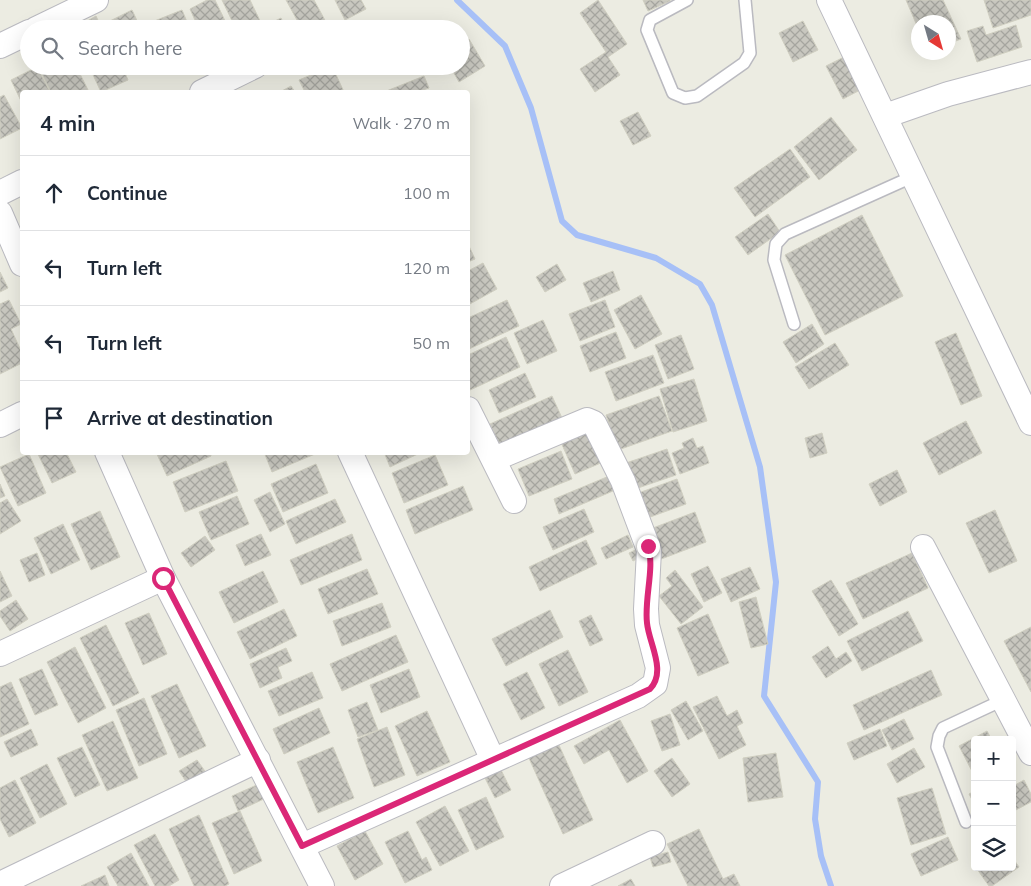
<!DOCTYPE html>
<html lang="en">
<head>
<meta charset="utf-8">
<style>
	body { margin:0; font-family:Mulish,sans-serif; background:#f6f6f7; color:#1f2937 }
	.controls { position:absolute; right:15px; bottom:15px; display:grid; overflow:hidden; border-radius:5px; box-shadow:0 5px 20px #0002 }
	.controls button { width:45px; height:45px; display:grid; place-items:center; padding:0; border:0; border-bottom:1px solid #e0e1e3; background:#fff; color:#1f2937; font:25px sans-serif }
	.compass { position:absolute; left:911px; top:15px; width:45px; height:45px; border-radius:50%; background:#fff; box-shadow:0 5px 20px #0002; rotate:143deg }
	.stop { position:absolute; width:15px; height:15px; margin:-11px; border:4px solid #db2777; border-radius:50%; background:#fff }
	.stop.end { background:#db2777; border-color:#fff; box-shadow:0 1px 5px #0008 }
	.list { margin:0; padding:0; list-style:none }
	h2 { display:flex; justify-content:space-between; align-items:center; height:65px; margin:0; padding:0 20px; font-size:21px }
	h2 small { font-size:16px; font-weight:400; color:#747a83 }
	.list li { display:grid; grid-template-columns:32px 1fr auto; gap:15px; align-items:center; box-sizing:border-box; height:75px; padding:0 20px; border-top:1px solid #e0e1e3 }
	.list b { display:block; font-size:19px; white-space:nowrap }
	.list em { font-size:16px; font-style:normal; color:#747a83 }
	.icon { flex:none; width:28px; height:28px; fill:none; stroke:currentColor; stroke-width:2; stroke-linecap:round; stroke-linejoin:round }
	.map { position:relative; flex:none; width:1031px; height:886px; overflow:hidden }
	.search { position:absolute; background:#fff; box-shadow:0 5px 20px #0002; left:20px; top:20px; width:450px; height:55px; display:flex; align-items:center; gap:12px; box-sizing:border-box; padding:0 18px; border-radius:28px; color:#747a83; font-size:19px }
	.panel { position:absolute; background:#fff; box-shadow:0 5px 20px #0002; left:20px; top:90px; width:450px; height:365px; border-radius:5px }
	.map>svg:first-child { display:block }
</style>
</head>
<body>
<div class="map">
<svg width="1031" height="886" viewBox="0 0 1031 886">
	<defs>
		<pattern id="building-cross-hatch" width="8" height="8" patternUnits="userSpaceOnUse" patternTransform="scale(1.25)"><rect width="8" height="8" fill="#c8c7bf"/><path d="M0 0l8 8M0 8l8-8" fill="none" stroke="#a5a59f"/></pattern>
	</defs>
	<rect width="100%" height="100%" fill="#ecece2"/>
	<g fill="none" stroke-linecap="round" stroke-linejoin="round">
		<polyline stroke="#a7c0f7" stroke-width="6" points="457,0 505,46 531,108 562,221 577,235 656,258 700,284 712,305 760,467 776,582 764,696 818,782 815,819 821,856 831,886"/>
	</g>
	<g fill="url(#building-cross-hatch)" stroke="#d0cfc1">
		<polygon points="207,0 215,0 229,29 199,29 190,9"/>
		<polygon points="222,0 250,0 263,27 281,18 286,29 236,29"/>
		<polygon points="286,0 314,0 327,24 319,29 302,29"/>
		<polygon points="335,0 361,0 366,9 345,20"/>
		<polygon points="598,0 627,44 608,57 620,75 595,92 580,69 606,52 580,13"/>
		<polygon points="643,0 670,0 670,1 648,11"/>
		<polygon points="906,0 943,0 961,39 948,44 948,22 918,22 918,28"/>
		<polygon points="984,0 1031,0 1031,15 993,28"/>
		<polygon points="132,10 141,29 112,29 108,22"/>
		<polygon points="182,10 190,29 155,29 152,22"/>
		<polygon points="96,16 102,29 87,29 84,23"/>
		<polygon points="803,21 818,50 793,62 779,33"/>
		<polygon points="1016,25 1022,47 977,62 967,31 983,26 986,35"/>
		<polygon points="918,32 918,45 914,34"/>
		<polygon points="469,39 485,66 459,82 450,66 461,66 461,44"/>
		<polygon points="846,56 862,89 843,99 826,66"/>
		<polygon points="38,66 76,66 89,92 51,92"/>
		<polygon points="89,66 122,66 128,80 101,92"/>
		<polygon points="332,66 344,92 305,92 299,80"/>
		<polygon points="37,67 50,92 22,92 22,103 11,80"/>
		<polygon points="424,76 429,88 417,92 384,92"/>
		<polygon points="291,86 295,92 280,92"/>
		<polygon points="4,95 22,128 0,139 0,97"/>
		<polygon points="638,112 651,136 633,145 620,121"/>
		<polygon points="831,117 857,150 819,180 794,147"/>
		<polygon points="790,149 810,177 755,217 734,188"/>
		<polygon points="768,214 780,232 748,255 735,237"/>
		<polygon points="862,215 903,296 825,335 785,255"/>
		<polygon points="468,244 475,259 468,262"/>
		<polygon points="483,263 497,289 468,305 468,271"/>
		<polygon points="557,264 566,280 545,292 536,277"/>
		<polygon points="613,271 620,290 591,302 583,283"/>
		<polygon points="0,272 8,288 0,292"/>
		<polygon points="641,295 662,334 635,349 614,310"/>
		<polygon points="9,300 21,324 11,329 22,353 22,363 0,374 0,304"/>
		<polygon points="507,300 519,326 469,349 468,318"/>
		<polygon points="605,300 615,327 580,341 569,314"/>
		<polygon points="543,320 557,351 527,364 514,333"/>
		<polygon points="812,324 824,344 796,363 783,342"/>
		<polygon points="616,332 626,358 590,372 580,346"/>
		<polygon points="956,333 982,396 961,405 935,342"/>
		<polygon points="681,335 694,369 668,379 655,345"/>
		<polygon points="506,337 520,367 470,390 468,386 468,355"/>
		<polygon points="835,343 849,365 809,389 795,367"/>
		<polygon points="653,355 664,383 616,401 605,372"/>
		<polygon points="525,373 536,397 499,413 489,390"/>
		<polygon points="694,379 707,421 673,432 660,389"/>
		<polygon points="552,396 562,418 500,446 490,424"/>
		<polygon points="659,396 672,431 618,450 606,415"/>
		<polygon points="966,421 982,453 939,475 923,443"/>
		<polygon points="587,427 603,462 575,474 560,440"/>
		<polygon points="822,433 827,453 810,458 805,438"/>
		<polygon points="693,438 697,448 703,446 709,463 680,474 672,453 684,448 682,443"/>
		<polygon points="667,449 676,475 635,489 626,463"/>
		<polygon points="561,451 572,479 529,496 518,469"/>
		<polygon points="37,452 66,452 76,472 52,483"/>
		<polygon points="156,452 210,452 211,456 167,476"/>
		<polygon points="264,452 315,452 315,454 272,472"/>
		<polygon points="384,452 422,452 390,467"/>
		<polygon points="29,454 46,493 18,506 0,467"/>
		<polygon points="435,455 448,485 404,503 392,473"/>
		<polygon points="226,461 238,491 185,512 173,482"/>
		<polygon points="316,464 328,493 283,512 271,484"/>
		<polygon points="897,470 907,492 880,506 869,484"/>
		<polygon points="614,474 620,488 559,514 554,499"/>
		<polygon points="677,479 686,504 642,520 633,495"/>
		<polygon points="0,484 5,496 0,498"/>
		<polygon points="463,486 473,510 415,534 406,510"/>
		<polygon points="270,492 285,524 270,532 254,500"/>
		<polygon points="237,496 249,524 211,540 199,512"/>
		<polygon points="7,499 21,521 0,534 0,503"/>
		<polygon points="335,499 346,522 296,544 286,521"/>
		<polygon points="584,509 594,532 553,550 543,527"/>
		<polygon points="995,510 1017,561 989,573 966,523"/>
		<polygon points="100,511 120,557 91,570 71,524"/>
		<polygon points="695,512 706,542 656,561 645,531"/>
		<polygon points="63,524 80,560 51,574 34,538"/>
		<polygon points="261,534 271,555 245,566 236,545"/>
		<polygon points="352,534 362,560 301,585 290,560"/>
		<polygon points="628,535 633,547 606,559 601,548"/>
		<polygon points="205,536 215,550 191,567 181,553"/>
		<polygon points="586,540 597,564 540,591 529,567"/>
		<polygon points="644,546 648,553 633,561 629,553"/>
		<polygon points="37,553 45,575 29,582 20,560"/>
		<polygon points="912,553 928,588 863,619 846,583"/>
		<polygon points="708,566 722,593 704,602 691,574"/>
		<polygon points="750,567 760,589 731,602 721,579"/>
		<polygon points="367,569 378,594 328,614 318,589"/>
		<polygon points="675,570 703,607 681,624 659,596 672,586 666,578"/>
		<polygon points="0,571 12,596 0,602"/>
		<polygon points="263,571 278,602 234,623 219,592"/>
		<polygon points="831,580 858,624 839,636 812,591"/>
		<polygon points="756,597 768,644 751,648 739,602"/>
		<polygon points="16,600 28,619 10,631 0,616 0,611"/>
		<polygon points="382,603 391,627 342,646 333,621"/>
		<polygon points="284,609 297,636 250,659 237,632"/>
		<polygon points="550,610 563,637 506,666 492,639"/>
		<polygon points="908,611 923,641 862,671 847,641"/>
		<polygon points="149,613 167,654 143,665 125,623"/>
		<polygon points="708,614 729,663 698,676 677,628"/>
		<polygon points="591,615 603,640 590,646 579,621"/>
		<polygon points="106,625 139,693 113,706 80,638"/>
		<polygon points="1031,627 1031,692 1004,641"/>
		<polygon points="396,635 408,662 342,691 330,664"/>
		<polygon points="828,646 836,659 846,652 852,661 826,678 812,657"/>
		<polygon points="75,647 106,708 78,723 47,662"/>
		<polygon points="286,648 292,661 278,667 282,678 260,688 250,664"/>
		<polygon points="568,650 588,692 559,706 539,664"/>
		<polygon points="42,669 58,705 35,715 19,679"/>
		<polygon points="409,669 420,697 381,713 370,685"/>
		<polygon points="931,670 942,695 864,730 853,705"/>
		<polygon points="312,672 323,698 279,716 268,691"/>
		<polygon points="527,672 545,708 521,720 503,684"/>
		<polygon points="11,682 29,724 0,737 0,687"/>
		<polygon points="177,684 206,746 179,758 151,696"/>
		<polygon points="717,696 727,716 737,710 743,723 737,726 746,745 719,759 693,707"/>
		<polygon points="144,698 167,754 139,766 116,710"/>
		<polygon points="686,701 703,731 688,740 671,710"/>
		<polygon points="367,702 378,730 358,737 348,710"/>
		<polygon points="319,708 330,733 284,754 273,729"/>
		<polygon points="427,711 450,762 417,776 395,726"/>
		<polygon points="670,714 680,745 662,751 651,721"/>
		<polygon points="904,719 914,739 892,750 882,730"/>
		<polygon points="620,720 648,771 627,783 609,750 584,764 574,746"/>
		<polygon points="113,721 138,778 107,791 82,735"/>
		<polygon points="387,727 405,775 374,787 357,739"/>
		<polygon points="31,729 38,745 11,757 4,742"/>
		<polygon points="880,729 887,746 854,760 847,743"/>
		<polygon points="987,731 992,740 975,740 975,777 959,746"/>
		<polygon points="558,743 593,820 563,834 528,756"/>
		<polygon points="82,747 100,785 75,797 57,758"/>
		<polygon points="333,747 354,798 318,813 297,762"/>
		<polygon points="914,748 925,767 897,783 887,764"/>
		<polygon points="776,753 783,797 748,802 743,758"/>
		<polygon points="672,758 690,784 672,797 654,771"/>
		<polygon points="197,760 207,774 189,786 179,771"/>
		<polygon points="47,764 67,804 40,818 20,778"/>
		<polygon points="501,770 511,790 495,798 485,778"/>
		<polygon points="1012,779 1015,785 1024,780 1031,794 1031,802 1012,812"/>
		<polygon points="15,780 36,823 9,837 0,819 0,788"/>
		<polygon points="259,784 266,798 238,811 232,796"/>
		<polygon points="932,788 946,834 911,845 897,798"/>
		<polygon points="975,791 975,805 969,794"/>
		<polygon points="486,797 504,837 476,850 458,810"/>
		<polygon points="445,806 469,851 440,866 416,822"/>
		<polygon points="240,811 262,861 234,874 212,823"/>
		<polygon points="199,815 229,884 225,886 194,886 169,829"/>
		<polygon points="699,829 723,879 734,874 740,886 688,886 667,844"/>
		<polygon points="365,831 383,864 355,880 337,846"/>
		<polygon points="408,831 422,860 426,857 432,870 405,883 385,842"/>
		<polygon points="155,834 179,880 169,886 155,886 134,845"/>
		<polygon points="948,837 958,860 921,876 911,854"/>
		<polygon points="668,852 671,862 653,867 650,857"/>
		<polygon points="131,853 149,886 118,886 107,867"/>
		<polygon points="1012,857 1019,867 992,886 989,886 977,869 1012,867"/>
		<polygon points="105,875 109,886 81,886"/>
		<polygon points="631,879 635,886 618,886"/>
	</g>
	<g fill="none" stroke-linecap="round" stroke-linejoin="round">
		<g stroke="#babac0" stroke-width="14">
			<g id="service">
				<polyline points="687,0 650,20 647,30 673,93 685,98 697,96 744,63 750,53 745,0"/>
				<polyline points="794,324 774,260 776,244 785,234 914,176"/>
				<polyline points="966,822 937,747 939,736 943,728 1003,700"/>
			</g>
		</g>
		<g stroke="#babac0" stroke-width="26">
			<g id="minor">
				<polyline points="829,0 1031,423"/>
				<polyline points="36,29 96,0"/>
				<polyline points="0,46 29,32"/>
				<polyline points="202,92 255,66"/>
				<polyline points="885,116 948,94 1031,72"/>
				<polyline points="0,193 22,182"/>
				<polyline points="0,213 22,264"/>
				<polyline points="468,409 514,501"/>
				<polyline points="0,425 22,414"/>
				<polyline points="107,452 163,578 322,886"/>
				<polyline points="350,452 493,760"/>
				<polyline points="923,547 1031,753"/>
				<polyline points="0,654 163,578"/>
				<polyline points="302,846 638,696 655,684 658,668 647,625 646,609 649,550 623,481 594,423 587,420 494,459"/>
				<polyline points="0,884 258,760"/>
				<polyline points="562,886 653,843"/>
			</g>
		</g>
		<use href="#service" stroke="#fff" stroke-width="11"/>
		<use href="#minor" stroke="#fff" stroke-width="24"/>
	</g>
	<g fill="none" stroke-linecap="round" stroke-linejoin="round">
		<path stroke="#db2777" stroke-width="6" d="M163,578L302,846L650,689C667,671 649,644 647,623C644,599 655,567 648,546"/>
	</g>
</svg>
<div class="controls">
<button>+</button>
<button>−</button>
<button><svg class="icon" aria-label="layers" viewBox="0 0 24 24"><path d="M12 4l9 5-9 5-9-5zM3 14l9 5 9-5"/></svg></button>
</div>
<svg class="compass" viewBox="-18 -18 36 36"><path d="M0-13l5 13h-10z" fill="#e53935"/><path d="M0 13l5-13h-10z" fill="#747a83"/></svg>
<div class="stop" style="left:163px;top:578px"></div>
<div class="stop end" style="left:648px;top:546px"></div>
<div class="search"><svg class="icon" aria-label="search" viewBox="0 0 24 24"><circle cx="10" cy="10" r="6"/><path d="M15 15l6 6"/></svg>Search here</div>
<section class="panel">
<h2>4 min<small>Walk · 270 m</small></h2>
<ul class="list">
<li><svg class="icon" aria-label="ahead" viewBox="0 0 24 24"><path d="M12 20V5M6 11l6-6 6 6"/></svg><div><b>Continue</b></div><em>100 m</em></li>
<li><svg class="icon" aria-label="left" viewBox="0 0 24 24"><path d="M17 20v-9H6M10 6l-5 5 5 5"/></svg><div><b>Turn left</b></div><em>120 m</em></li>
<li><svg class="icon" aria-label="left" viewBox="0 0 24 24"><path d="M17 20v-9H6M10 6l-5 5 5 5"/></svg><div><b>Turn left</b></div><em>50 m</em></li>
<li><svg class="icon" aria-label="arrive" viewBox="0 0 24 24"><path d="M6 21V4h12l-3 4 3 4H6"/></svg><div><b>Arrive at destination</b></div></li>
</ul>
</section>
</div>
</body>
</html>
